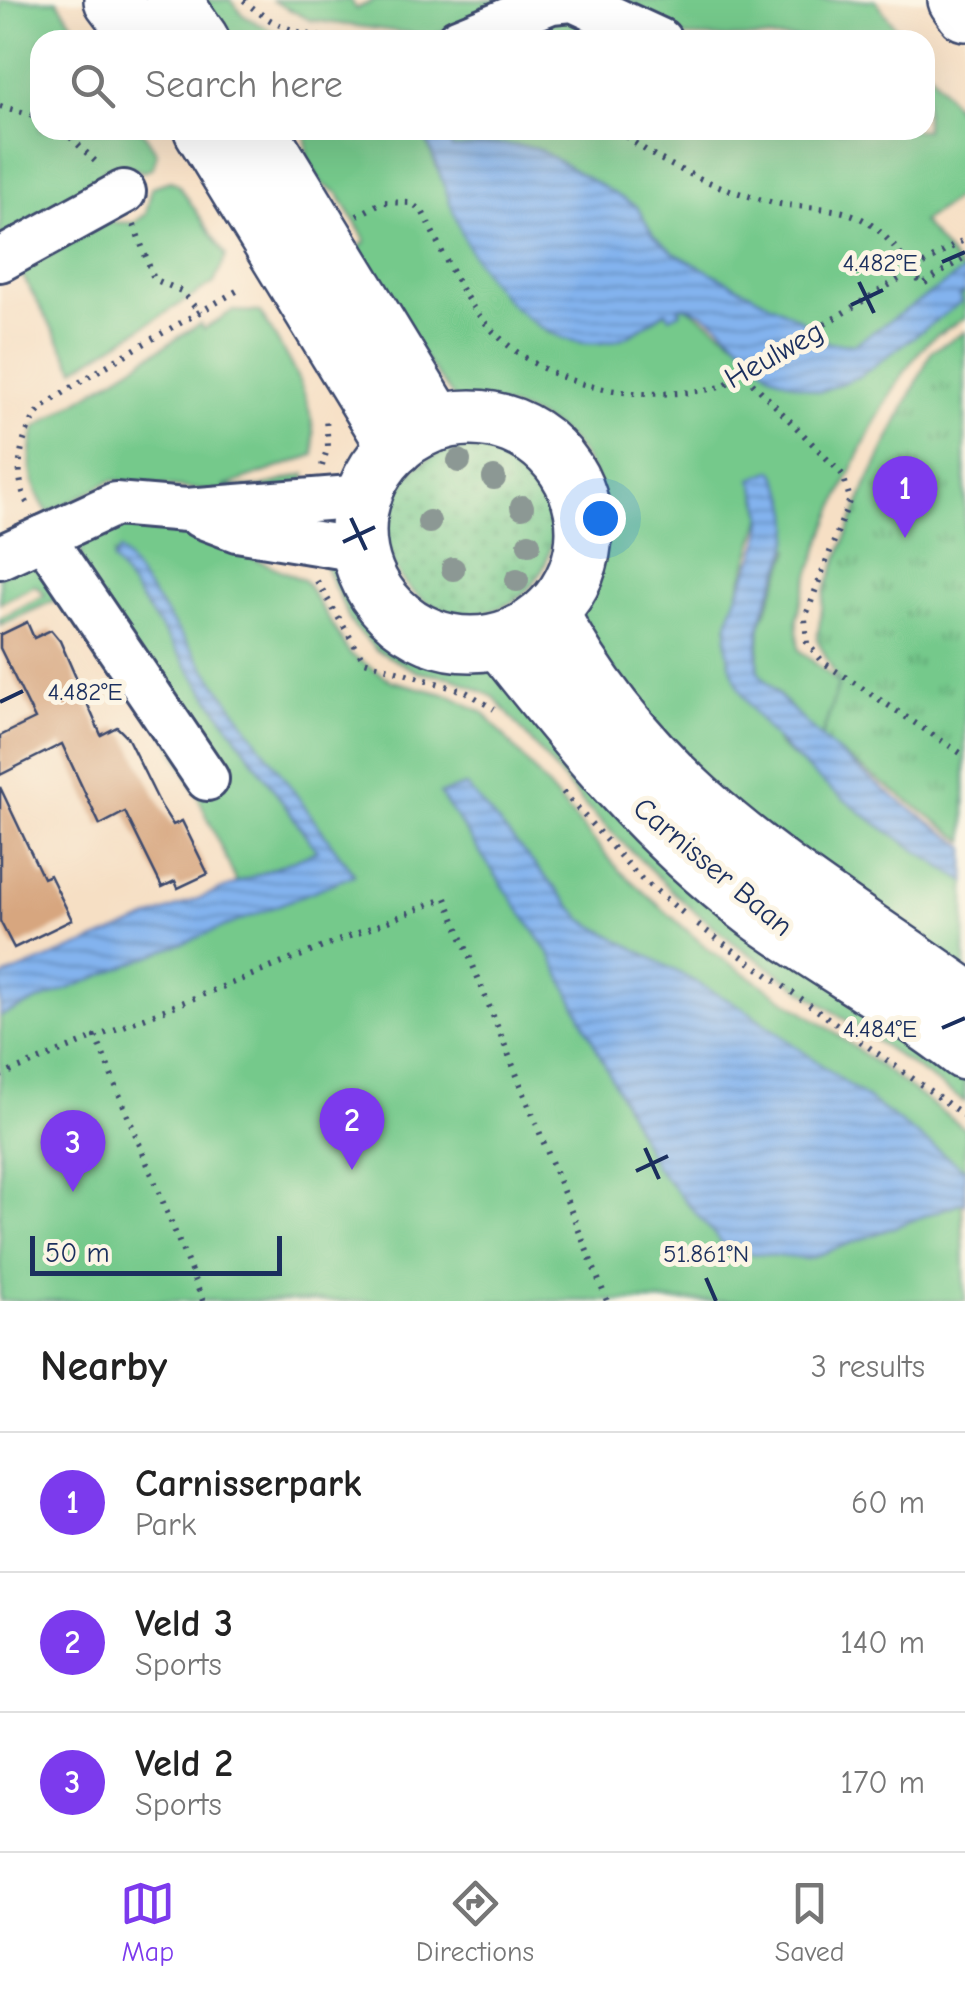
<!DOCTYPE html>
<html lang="en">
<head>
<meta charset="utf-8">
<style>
	body { margin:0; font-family:"Comic Neue",sans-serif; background:#f2f2f2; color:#222 }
	.scale { position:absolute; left:30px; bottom:25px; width:252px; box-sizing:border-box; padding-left:10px; border:5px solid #1b2f5e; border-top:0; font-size:28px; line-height:35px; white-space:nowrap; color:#1b2f5e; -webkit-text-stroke:8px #fcf5e5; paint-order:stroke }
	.you { position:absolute; left:600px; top:518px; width:35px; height:35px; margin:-25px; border:8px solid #fff; border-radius:50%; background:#1a73e8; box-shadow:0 0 0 15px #1a73e833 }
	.badge { display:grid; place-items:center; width:65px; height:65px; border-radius:50%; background:#7c3aed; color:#fff; font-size:32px; font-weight:700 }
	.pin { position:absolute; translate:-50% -82px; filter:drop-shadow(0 2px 5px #0008) }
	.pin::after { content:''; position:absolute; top:52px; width:35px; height:30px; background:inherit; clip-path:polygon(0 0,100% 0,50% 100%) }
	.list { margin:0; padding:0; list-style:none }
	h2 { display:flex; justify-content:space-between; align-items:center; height:130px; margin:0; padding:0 40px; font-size:42px }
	h2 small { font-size:32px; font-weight:400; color:#767676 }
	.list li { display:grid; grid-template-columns:65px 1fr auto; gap:30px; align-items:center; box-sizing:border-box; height:140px; padding:0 40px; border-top:2px solid #e0e0e0 }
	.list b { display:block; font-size:38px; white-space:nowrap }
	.list p { margin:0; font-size:32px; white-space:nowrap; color:#767676 }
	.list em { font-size:32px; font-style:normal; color:#767676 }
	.icon { flex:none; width:55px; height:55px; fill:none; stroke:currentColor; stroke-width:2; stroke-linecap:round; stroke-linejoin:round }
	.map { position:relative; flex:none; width:965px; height:1301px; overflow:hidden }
	.search { position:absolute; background:#fff; box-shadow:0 10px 40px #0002; left:30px; right:30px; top:30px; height:110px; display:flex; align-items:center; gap:25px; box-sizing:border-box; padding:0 35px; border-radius:30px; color:#767676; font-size:38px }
	.sheet { height:550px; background:#fff }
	nav { display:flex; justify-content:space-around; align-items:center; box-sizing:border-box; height:140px; border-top:2px solid #e0e0e0; background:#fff; font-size:28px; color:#767676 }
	nav a { display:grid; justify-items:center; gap:5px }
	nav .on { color:#7c3aed }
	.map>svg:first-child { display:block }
</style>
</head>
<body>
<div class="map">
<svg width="965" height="1301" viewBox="0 0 965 1301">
	<defs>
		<pattern id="park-tufts" width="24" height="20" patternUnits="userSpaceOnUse" patternTransform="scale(2.5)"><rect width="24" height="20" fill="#75c98b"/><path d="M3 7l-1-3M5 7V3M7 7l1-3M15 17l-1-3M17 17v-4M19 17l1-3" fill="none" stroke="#5fa475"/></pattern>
		<pattern id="garden-dots" width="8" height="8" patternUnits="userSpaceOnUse" patternTransform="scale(2.5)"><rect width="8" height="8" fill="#75c98b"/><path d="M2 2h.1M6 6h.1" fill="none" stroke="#5fa475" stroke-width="1.8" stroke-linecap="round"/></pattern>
		<pattern id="water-rules" width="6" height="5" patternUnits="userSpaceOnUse" patternTransform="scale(2.5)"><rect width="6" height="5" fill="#83b3ee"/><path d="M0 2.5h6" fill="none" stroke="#6a92c4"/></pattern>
	</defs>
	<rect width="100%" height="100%" fill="#fcf5e5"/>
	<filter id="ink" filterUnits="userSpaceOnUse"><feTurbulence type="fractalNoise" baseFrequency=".01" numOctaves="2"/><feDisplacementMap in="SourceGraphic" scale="20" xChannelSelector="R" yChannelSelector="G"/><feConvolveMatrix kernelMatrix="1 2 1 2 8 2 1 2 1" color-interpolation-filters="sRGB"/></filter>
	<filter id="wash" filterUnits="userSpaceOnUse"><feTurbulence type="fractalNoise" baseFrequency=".0048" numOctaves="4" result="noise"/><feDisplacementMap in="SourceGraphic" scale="40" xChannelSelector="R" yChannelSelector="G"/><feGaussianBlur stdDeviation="2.25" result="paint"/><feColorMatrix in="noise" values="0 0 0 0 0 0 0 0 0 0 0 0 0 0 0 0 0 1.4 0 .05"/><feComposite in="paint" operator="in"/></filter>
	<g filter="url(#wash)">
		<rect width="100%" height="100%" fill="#f6dfc4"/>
		<g fill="#75c98b" stroke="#487c74" stroke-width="2.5">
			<polygon points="0,0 57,0 84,40 40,40 40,130 142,130 157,153 153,167 144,172 119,164 104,170 92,192 0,238"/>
			<polygon points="184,0 230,0 244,16 289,40 211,40"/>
			<polygon points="271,0 351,0 356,9 375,0 519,0 431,36 310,20"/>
			<polygon points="622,0 875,0 905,40 682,37"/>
			<polygon points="548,13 633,40 491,40"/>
			<polygon points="925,66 965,119 965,192 922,222 963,272 855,344 828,343 801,320 674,253 653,235 637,207 536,148 498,144 452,148 443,130 925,130"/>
			<path d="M317,130H422L448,195L546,332C571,338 602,347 627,336C648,327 661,310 684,305L750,350L769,372L860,376L965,291V318C953,326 937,333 927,343C882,389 809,555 797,619C796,629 798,640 799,650L839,683L821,740L758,672L760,626L790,550L753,480L763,515L727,627L778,745L870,819L965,882V979L740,819L629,706L575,605C639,497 582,400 456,401L349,256L366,241L338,193L322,184L307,160L306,136Z"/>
			<polygon points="170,181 178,184 226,256 214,283 75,369 20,271 107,222 134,223 146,214 152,187"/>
			<path d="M232,311L260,312C288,359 317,399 314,455L223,487H261L306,474L305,490L208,491L113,480L48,513C29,485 27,461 35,428L200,324L204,329Z"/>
			<polygon points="109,521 190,530 305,581 350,654 392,681 448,695 484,713 620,871 708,949 831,1030 965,1129 965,1170 748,1012 583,920 465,786 440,794 550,954 807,1259 962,1202 965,1301 0,1301 0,1016 354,874 114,554 113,560 317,851 237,883 194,788 83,571 79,537"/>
			<polygon points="29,561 64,596 0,625 0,618 45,595 35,585 0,603 0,575"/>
			<path d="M323,561C360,566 369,617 400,636C428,654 459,654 491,659L965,1066V1102L734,943L685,903L587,808L494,697L454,678L418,672L376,650L351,623Z"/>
		</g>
		<polygon fill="url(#park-tufts)" stroke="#487c74" stroke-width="2.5" points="965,332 965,841 821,740 839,683 817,639 825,591 867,484 932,351"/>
		<circle fill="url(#garden-dots)" stroke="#487c74" stroke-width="2.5" cx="469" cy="531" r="83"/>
		<g fill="url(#water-rules)" stroke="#4f71a6" stroke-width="2.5">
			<path d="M422,130H443L452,148L498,144L536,148L637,207L653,235L674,253L801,320L828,343L855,344L965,270V291L959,296L961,302L860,376L819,392C803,386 780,381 767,370C747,352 707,303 678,307L681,312L670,317L666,311C653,319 640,330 627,336C557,368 484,289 461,231C447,197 438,163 422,130Z"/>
			<path d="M773,470C814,534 774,565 760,625C757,640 758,657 758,672C817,743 888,795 965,846V882C892,833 710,728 728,625C734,589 763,554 763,516C763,505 756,490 752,479Z"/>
			<polygon points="120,550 354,875 0,1016 0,978 317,851 113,560"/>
			<polygon points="466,786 583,920 746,1010 965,1170 965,1204 962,1202 807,1259 729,1251 655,1166 550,954 440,794"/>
		</g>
		<g id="blocks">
			<g fill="#d7a67f">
				<polygon points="27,622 34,638 51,630 60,641 101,735 117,727 127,737 161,806 173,825 182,821 208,874 178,888 175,881 162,887 125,812 100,825 62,744 0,775 0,736 35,719 0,648 0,635"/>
				<polygon points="0,787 43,878 50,875 72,920 14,948 0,921"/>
			</g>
		</g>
	</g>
	<g filter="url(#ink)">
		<use href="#blocks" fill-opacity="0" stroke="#3c496d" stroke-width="2.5"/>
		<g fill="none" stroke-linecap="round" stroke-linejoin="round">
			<g stroke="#3c496d" stroke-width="48">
				<g id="minor">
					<polyline points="458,40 551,2 573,0 660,40"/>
					<polyline points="0,260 124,192"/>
					<polyline points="200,516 237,530 359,550"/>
					<polyline points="43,537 207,779"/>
					<polyline points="0,557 115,504 186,510 364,496"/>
				</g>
			</g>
			<g stroke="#3c496d" stroke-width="60">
				<g id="major">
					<polyline points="112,0 142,40"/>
					<polyline points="173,0 201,40"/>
					<polyline points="202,130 396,447"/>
					<polyline points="259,130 438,423"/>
					<circle cx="471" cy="531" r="113"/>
					<path d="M550,612C649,801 800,879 965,997"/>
					<path d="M500,641C577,739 655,835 756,911C824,961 899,1000 965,1052"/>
				</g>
			</g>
			<g stroke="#3c496d" stroke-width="60">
				<polyline id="highway" points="956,0 965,13"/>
			</g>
			<g stroke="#3c496d" stroke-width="6" stroke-dasharray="2.5 8" stroke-linecap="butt">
				<path d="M244,0C273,28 300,34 339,40"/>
				<polyline points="0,106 40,117"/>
				<polyline points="63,130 98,164"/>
				<path d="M618,130C660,165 716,188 770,202C798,209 834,205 860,218C889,233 904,260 922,285L965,257"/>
				<path d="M357,216L382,202L411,203L423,213C437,240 449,269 465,295C520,385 624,407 721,387L965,239"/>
				<polyline points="134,225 154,279 181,291 200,313"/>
				<polyline points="745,375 843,475 850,499 805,618 807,643 824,663 965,756"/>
				<polyline points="322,466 328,446 326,419"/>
				<path d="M27,503C14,475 19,441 36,415C48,395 208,308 240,289"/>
				<polyline points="317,581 364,661 466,692 494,709"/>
				<polyline points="563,792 638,876 688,917"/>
				<polyline points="698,925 965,1116"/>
				<polyline points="0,1076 96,1037"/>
				<polyline points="203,1301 96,1037 446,898 607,1301"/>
			</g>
			<use href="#minor" stroke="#fff" stroke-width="42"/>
			<use href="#major" stroke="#fff" stroke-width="55"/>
			<use href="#highway" stroke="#fff" stroke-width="55"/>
		</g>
		<g fill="#8c9894">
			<circle cx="459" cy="461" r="12"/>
			<circle cx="494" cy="478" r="12"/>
			<circle cx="522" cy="507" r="12"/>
			<circle cx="429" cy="522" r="12"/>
			<circle cx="529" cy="544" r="12"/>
			<circle cx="453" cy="569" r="12"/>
			<circle cx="517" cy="580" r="12"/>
		</g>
	</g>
	<path fill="none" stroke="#1b2f5e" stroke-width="4" d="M942,262L965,252M859,282L874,313M851,305L883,290M351,518L366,550M343,542L375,527M0,702L23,691M942,1028L965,1018M645,1148L659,1179M636,1171L668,1156M706,1278L716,1301"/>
	<g text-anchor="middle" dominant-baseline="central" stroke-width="10" stroke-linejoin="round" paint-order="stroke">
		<g font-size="30" fill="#1b2f5e" stroke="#fcf5e5">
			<text transform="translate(774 355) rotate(-29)">Heulweg</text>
			<text transform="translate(713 867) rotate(40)">Carnisser Baan</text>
		</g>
	</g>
	<g font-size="25" text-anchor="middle" fill="#1b2f5e" stroke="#fcf5e5" stroke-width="10" stroke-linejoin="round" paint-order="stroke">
		<text x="880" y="271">4.482°E</text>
		<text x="85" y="700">4.482°E</text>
		<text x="880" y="1037">4.484°E</text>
		<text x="706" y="1262">51.861°N</text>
	</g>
</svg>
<div class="scale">50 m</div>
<div class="you"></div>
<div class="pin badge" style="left:905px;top:538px">1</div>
<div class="pin badge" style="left:352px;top:1170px">2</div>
<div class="pin badge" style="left:73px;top:1192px">3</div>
<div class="search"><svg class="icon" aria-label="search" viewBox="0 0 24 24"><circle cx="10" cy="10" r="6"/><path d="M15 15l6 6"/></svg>Search here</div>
</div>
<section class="sheet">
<h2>Nearby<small>3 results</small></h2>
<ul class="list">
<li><span class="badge">1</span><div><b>Carnisserpark</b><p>Park</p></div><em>60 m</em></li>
<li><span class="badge">2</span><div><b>Veld 3</b><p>Sports</p></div><em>140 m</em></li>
<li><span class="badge">3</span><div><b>Veld 2</b><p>Sports</p></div><em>170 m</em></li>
</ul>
</section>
<nav>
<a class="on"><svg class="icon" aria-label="map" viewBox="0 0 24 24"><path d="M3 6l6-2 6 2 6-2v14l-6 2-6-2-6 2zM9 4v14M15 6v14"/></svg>Map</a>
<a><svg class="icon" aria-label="directions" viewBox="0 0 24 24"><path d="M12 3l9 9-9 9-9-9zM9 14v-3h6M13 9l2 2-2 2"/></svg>Directions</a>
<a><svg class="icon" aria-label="saved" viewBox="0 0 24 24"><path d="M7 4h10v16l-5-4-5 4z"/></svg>Saved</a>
</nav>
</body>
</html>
